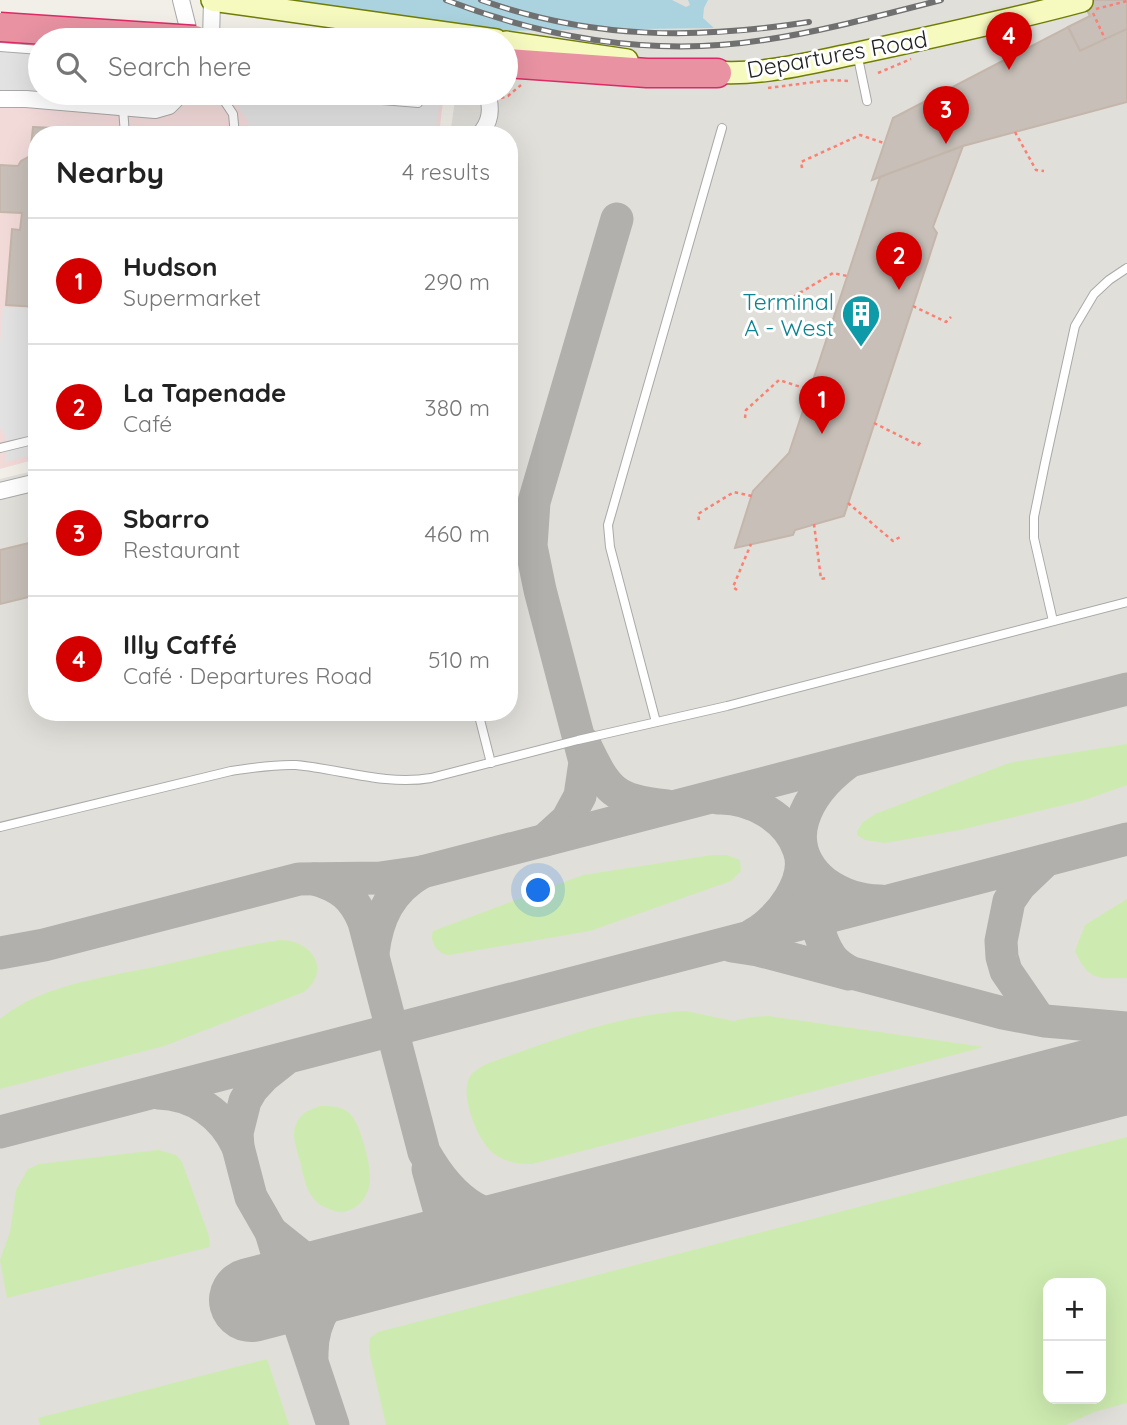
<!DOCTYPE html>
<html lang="en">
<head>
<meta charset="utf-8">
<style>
	body { margin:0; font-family:Quicksand,sans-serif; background:#f6f6f6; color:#222 }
	.controls { position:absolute; right:21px; bottom:21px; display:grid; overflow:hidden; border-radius:14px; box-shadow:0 7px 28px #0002 }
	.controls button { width:63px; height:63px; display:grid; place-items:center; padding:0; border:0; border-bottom:2px solid #e0e0e0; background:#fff; color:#222; font:35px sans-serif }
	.you { position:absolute; left:539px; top:891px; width:24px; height:24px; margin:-18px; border:5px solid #fff; border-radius:50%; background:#1a73e8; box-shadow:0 0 0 10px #1a73e833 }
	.badge { display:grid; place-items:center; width:46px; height:46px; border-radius:50%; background:#d40000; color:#fff; font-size:23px; font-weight:700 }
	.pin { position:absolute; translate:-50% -58px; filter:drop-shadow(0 2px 4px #0008) }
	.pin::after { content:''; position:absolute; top:37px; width:24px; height:21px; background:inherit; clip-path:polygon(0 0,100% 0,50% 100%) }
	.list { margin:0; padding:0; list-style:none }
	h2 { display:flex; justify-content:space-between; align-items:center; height:91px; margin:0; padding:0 28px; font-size:30px }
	h2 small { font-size:23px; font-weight:400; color:#767676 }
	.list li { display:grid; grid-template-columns:46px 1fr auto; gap:21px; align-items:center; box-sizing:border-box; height:126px; padding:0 28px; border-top:2px solid #e0e0e0 }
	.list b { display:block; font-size:26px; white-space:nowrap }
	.list p { margin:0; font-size:23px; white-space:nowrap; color:#767676 }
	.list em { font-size:23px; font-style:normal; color:#767676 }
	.icon { flex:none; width:38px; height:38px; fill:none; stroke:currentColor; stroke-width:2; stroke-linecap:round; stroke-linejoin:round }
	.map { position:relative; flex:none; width:1127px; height:1425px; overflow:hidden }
	.search { position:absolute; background:#fff; box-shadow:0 7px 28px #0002; left:28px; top:28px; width:490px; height:77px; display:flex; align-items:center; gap:18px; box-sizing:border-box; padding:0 24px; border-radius:38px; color:#767676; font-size:26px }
	.panel { position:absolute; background:#fff; box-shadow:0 7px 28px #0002; left:28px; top:126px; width:490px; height:595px; border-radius:28px }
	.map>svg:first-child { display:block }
</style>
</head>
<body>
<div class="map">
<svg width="1127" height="1425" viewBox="0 0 1127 1425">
	<rect width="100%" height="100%" fill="#f2efe9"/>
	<polygon fill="#f2dad9" points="0,38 40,41 40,93 444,93 439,135 37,135 37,459 0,469"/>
	<path fill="#e1dfda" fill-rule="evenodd" d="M463,0H1127V1425H0V479L37,470V712H509V135H450L456,93H506V40ZM1048,1283H1101V1399H1048Z"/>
	<g fill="#cdebb0" fill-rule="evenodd">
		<polygon points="1127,744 1127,785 1085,800 960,830 885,843 865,840 857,835 857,831 863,822 875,814 1009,763"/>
		<path d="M712,855H727L740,860L741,871L731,881L590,931L449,955C438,955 429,942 433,931L583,875Z"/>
		<path d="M1127,899V978C1097,979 1088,980 1075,951L1085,925Z"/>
		<path d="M280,940C312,940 332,970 304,992L164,1046L0,1089V1019C44,983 109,977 163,965C202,956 241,946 280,940Z"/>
		<path d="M686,1011L733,1021L752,1017L768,1016L984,1047L532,1164C518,1164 505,1162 494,1154C478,1142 460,1097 469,1078C473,1071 480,1068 486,1064C552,1041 616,1015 686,1011Z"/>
		<path d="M321,1106C332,1106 343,1106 351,1115C360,1124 372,1168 370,1181C369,1192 364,1202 354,1208C346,1213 338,1213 329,1209C307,1201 305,1182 300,1161C297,1150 291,1136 296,1124C301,1113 310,1109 321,1106Z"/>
		<path d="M1127,1137V1403L1094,1412L1066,1425H386L369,1351L370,1338L378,1332ZM1048,1283H1101V1399H1048Z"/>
		<polygon points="158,1150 176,1155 182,1162 209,1236 210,1247 7,1298 0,1260 10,1232 16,1190 28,1169 39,1164"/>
		<polygon points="267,1359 289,1425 40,1425 38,1418"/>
	</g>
	<g fill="#e2e2e2">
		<polygon points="0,46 40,48 40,93 158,93 157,103 0,93"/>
		<polygon points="251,93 441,93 435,135 246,135 248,121 232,99"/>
		<polygon points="3,307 37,309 37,454 5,462 6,436 0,428 0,345"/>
	</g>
	<polygon fill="#aad3df" points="288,0 672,0 686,7 690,5 688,0 708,0 704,8 703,18 714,28 498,31"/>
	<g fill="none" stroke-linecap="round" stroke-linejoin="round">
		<g stroke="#b1b0ac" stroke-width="33">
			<path d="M584,743C607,791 613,800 667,806"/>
			<path d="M847,763C807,793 777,844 825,883C842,895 860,901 880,901"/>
			<path d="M718,798C750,797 788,817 799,850C810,880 779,920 754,934"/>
			<polyline points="545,840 567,820 580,796 585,762 540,590 531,546 534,502 617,219"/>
			<path d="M800,851C807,878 815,936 831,957C836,964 844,969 852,973L1003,1013L1045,1021L1127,1028"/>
			<path d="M315,879C340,886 354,897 364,922L424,1152C454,1205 486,1225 547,1221"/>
			<polyline points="732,946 758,950 849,974"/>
			<polyline points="0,953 44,945 299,879 380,878 422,872 1127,689"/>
			<path d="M373,953C377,918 390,890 422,872"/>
			<polyline points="1039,1019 1006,971 1002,957 1001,941 1009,901 1020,885 1045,861"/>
			<polyline points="283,1061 264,1076 252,1089 245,1101 237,1133 238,1147 251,1197 271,1232 292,1302 333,1425"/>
			<path d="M158,1093C194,1094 223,1114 238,1147"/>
			<polyline points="0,1132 1127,839"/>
			<polyline points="428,1169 450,1248"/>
			<polyline points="271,1232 301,1256 318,1264 365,1271"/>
			<path d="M312,1356C311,1317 332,1291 365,1271"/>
		</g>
		<polyline stroke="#b1b0ac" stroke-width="84" points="251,1300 1127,1072"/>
	</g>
	<g fill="#c7bfb8" stroke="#c4b6ab" stroke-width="2">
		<polygon points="1082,0 1127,0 1127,29 1080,51 1068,27 1090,16"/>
		<polygon points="1068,27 1080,51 1127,29 1127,102 963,146 872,180 893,118"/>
		<polygon points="33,127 53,128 52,135 37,135 37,307 6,305 12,229 20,230 22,213 0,212 0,165 18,166 21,161 30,156"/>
		<polygon points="963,146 933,227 937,233 844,516 795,530 793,535 735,548 753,491 789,453 880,177"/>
		<polygon points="37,541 37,595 0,604 0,550"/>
	</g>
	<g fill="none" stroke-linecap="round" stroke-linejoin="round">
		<g stroke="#a9a9a9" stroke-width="10">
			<g id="lane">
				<polyline points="0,47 40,50"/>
				<polyline points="857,53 867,101"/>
				<polyline points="219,93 233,114 235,135"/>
				<polyline points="298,93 418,103"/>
				<polyline points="123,108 125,135"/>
				<polyline points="0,448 37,439"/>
				<polyline points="1053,621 1034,538 1034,517 1045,463 1075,326 1094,294 1109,280 1127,268"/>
				<polyline points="478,712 491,763"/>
				<polyline points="656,722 610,547 608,525 722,128"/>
				<path d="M0,827L231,771C252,768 274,764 296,765C340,769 386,786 431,778L578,740L727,706L1127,602"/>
			</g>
		</g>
		<g stroke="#a9a9a9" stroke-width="18">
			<g id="street">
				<polyline points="181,0 191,40"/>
				<polyline points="211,40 212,0"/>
				<polyline points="0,99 26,99 155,110 169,106 182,93"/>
				<path d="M479,135C491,122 492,109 487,93"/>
				<polyline points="0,491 37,482"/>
			</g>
		</g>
		<g stroke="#707d05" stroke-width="24">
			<g id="secondary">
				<polyline points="212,0 496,40"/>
				<polyline points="506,42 627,60"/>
				<path d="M704,71C754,78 808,63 858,53C933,37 1008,21 1082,1"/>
			</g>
		</g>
		<g stroke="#dc2a67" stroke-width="31">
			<polyline id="highway" points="506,63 647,73 717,73"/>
		</g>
		<g stroke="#fa8072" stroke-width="2.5" stroke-dasharray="3.5 3.5" stroke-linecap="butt">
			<polyline points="1096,9 1127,1"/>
			<polyline points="1093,13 1105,39"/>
			<polyline points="878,73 911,59"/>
			<polyline points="768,88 830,80 848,81"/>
			<polyline points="501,98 508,96 521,85"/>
			<polyline points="1015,132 1036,170 1044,171"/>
			<polyline points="802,168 801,162 860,135 884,143"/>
			<polyline points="792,303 793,297 833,273 847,276"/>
			<polyline points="913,306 946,322 951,317"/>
			<polyline points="745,418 746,410 779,380 810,390"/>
			<polyline points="874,423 918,445 922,441"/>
			<polyline points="848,503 893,541 900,537"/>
			<polyline points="699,520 698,514 734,492 752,496"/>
			<polyline points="814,524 821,579 826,578"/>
			<polyline points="737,590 733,587 751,544"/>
		</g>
		<use href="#lane" stroke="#fff" stroke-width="8"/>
		<use href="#street" stroke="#fff" stroke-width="16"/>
		<use href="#secondary" stroke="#f7fabf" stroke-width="21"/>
		<use href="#highway" stroke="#e892a2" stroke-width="28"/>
		<g stroke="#707070" stroke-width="6">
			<g id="rail">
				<path d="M446,0C548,39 655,57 764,40C824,31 882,15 941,0"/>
				<path d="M481,0C591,39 695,40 809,22"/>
			</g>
		</g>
		<use href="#rail" stroke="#fff" stroke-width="3.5" stroke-dasharray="10" stroke-linecap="butt"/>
		<g stroke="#dc2a67" stroke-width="31" stroke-linecap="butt">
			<polyline id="highway-bridge" points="0,27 195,40"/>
		</g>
		<use href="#highway-bridge" stroke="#e892a2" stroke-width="28"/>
	</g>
	<defs>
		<g id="building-pin" transform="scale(2.0125)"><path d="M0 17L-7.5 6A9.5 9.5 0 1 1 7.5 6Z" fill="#0f9aa8" stroke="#fff"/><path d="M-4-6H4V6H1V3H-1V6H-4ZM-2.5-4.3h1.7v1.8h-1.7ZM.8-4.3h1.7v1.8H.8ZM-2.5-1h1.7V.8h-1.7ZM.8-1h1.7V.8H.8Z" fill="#fff"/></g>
	</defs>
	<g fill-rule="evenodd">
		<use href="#building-pin" x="861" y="314"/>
	</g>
	<g text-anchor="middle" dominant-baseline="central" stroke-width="6" stroke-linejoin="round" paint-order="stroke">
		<g font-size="23" fill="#222" stroke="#fff">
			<text transform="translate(837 54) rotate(-10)">Departures Road</text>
		</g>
		<g font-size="23" fill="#0d838f" stroke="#fff" text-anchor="end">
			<text x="834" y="301">Terminal<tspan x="834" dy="26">A - West</tspan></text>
		</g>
	</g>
</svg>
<div class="controls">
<button>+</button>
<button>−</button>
</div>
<div class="you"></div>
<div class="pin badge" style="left:822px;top:434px">1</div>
<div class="pin badge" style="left:899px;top:290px">2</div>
<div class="pin badge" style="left:946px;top:144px">3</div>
<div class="pin badge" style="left:1009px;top:70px">4</div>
<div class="search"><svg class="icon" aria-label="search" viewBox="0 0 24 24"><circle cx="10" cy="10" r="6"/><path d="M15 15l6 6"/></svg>Search here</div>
<section class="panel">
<h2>Nearby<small>4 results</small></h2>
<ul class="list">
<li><span class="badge">1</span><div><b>Hudson</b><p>Supermarket</p></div><em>290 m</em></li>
<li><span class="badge">2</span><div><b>La Tapenade</b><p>Café</p></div><em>380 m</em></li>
<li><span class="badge">3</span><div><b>Sbarro</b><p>Restaurant</p></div><em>460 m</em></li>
<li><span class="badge">4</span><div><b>Illy Caffé</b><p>Café · Departures Road</p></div><em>510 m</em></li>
</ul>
</section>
</div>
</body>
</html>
